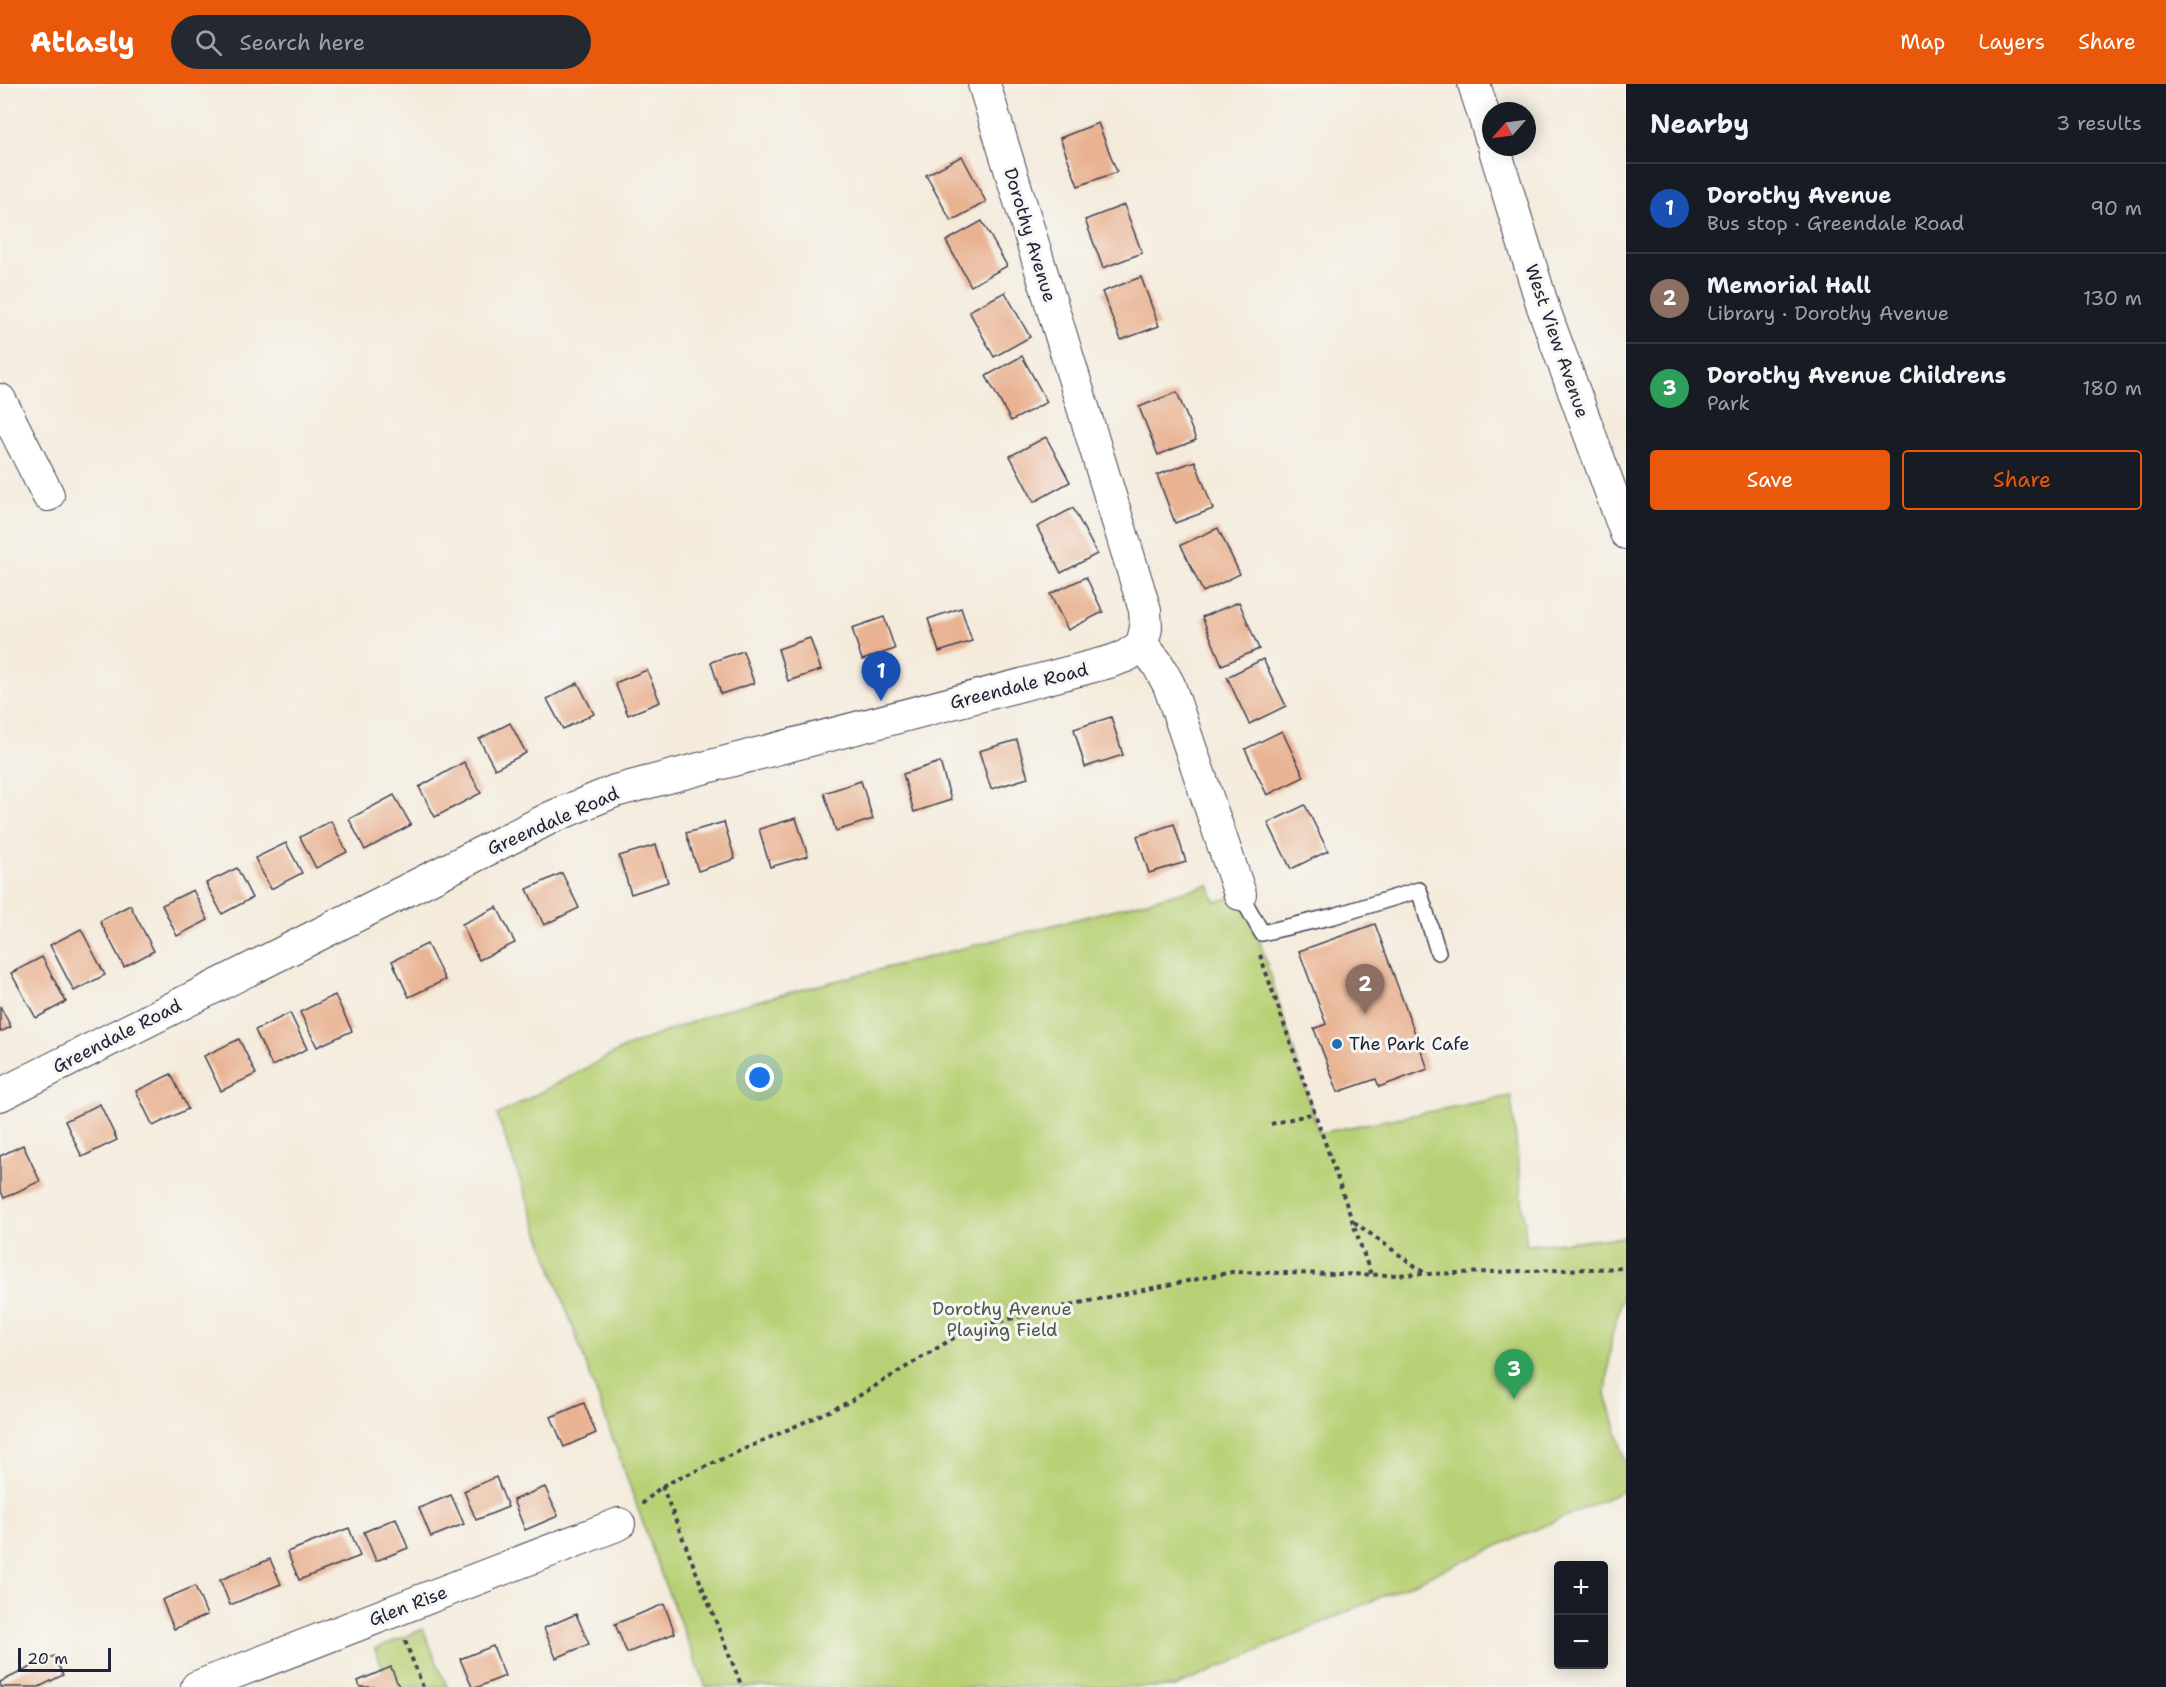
<!DOCTYPE html>
<html lang="en">
<head>
<meta charset="utf-8">
<style>
	body { margin:0; font-family:"Shantell Sans",sans-serif; background:#242831; color:#f1f3f6 }
	.controls { position:absolute; right:18px; bottom:18px; display:grid; overflow:hidden; border-radius:6px; box-shadow:0 3px 15px #0003 }
	.controls button { width:54px; height:54px; display:grid; place-items:center; padding:0; border:0; border-bottom:2px solid #363941; background:#171b24; color:#f1f3f6; font:30px sans-serif }
	.compass { position:absolute; left:1482px; top:18px; width:54px; height:54px; border-radius:50%; background:#171b24; box-shadow:0 3px 15px #0003; rotate:242deg }
	.scale { position:absolute; left:18px; bottom:15px; width:93px; box-sizing:border-box; padding-left:6px; border:3px solid #22223b; border-top:0; font-size:16px; line-height:21px; white-space:nowrap; color:#22223b; -webkit-text-stroke:4px #f6f6f2; paint-order:stroke }
	.you { position:absolute; left:760px; top:994px; width:21px; height:21px; margin:-15px; border:4px solid #fff; border-radius:50%; background:#1a73e8; box-shadow:0 0 0 9px #1a73e833 }
	.badge { display:grid; place-items:center; width:39px; height:39px; border-radius:50%; background:#ea580c; color:#fff; font-size:20px; font-weight:700 }
	.pin { position:absolute; translate:-50% -50px; filter:drop-shadow(0 2px 3px #0008) }
	.pin::after { content:''; position:absolute; top:32px; width:21px; height:18px; background:inherit; clip-path:polygon(0 0,100% 0,50% 100%) }
	.list { margin:0; padding:0; list-style:none }
	h2 { display:flex; justify-content:space-between; align-items:center; height:78px; margin:0; padding:0 24px; font-size:26px }
	h2 small { font-size:20px; font-weight:400; color:#9ea1a6 }
	.list li { display:grid; grid-template-columns:39px 1fr auto; gap:18px; align-items:center; box-sizing:border-box; height:90px; padding:0 24px; border-top:2px solid #363941 }
	.list b { display:block; font-size:22px; white-space:nowrap }
	.list p { margin:0; font-size:20px; white-space:nowrap; color:#9ea1a6 }
	.list em { font-size:20px; font-style:normal; color:#9ea1a6 }
	.actions { display:flex; gap:12px; padding:18px 24px }
	.actions a { flex:1; padding:14px 0; border:2px solid #ea580c; border-radius:6px; text-align:center; font-size:21px; color:#ea580c }
	.actions .main { background:#ea580c; color:#fff }
	.icon { flex:none; width:33px; height:33px; fill:none; stroke:currentColor; stroke-width:2; stroke-linecap:round; stroke-linejoin:round }
	.map { position:relative; flex:none; width:1626px; height:1603px; overflow:hidden }
	header { display:flex; align-items:center; gap:36px; box-sizing:border-box; height:84px; padding:0 30px; background:#ea580c; color:#fff }
	header strong { font-size:28px }
	nav { display:flex; gap:33px; margin-inline-start:auto; font-size:21px }
	.search { width:420px; height:54px; background:#242831; display:flex; align-items:center; gap:15px; box-sizing:border-box; padding:0 21px; border-radius:33px; color:#9ea1a6; font-size:22px }
	main { display:flex }
	aside { flex:1; background:#171b24 }
	.map>svg:first-child { display:block }
</style>
</head>
<body>
<header>
<strong>Atlasly</strong>
<div class="search"><svg class="icon" aria-label="search" viewBox="0 0 24 24"><circle cx="10" cy="10" r="6"/><path d="M15 15l6 6"/></svg>Search here</div>
<nav><a>Map</a><a>Layers</a><a>Share</a></nav>
</header>
<main>
<div class="map">
<svg width="1626" height="1603" viewBox="0 0 1626 1603">
	<rect width="100%" height="100%" fill="#f6f6f2"/>
	<filter id="ink" filterUnits="userSpaceOnUse"><feTurbulence type="fractalNoise" baseFrequency=".0167" numOctaves="2"/><feDisplacementMap in="SourceGraphic" scale="12" xChannelSelector="R" yChannelSelector="G"/><feConvolveMatrix kernelMatrix="1 2 1 2 8 2 1 2 1" color-interpolation-filters="sRGB"/></filter>
	<filter id="wash" filterUnits="userSpaceOnUse"><feTurbulence type="fractalNoise" baseFrequency=".008" numOctaves="4" result="noise"/><feDisplacementMap in="SourceGraphic" scale="24" xChannelSelector="R" yChannelSelector="G"/><feGaussianBlur stdDeviation="1.35" result="paint"/><feColorMatrix in="noise" values="0 0 0 0 0 0 0 0 0 0 0 0 0 0 0 0 0 1.4 0 .05"/><feComposite in="paint" operator="in"/></filter>
	<g filter="url(#wash)">
		<rect width="100%" height="100%" fill="#f4ebdb"/>
		<g fill="#b8d075" stroke="#6d7958" stroke-width="1.5">
			<polygon points="1209,801 1215,818 1245,809 1319,1049 1511,1012 1527,1161 1626,1153 1626,1202 1612,1250 1606,1310 1626,1380 1626,1406 1175,1603 706,1603 664,1498 497,1031 626,963 726,925"/>
			<polygon points="423,1545 447,1603 390,1603 375,1565"/>
		</g>
		<g id="blocks">
			<g fill="#e9b393">
				<polygon points="1098,39 1117,88 1078,102 1060,54"/>
				<polygon points="962,72 986,118 951,137 926,91"/>
				<polygon points="1124,121 1142,169 1103,184 1085,136"/>
				<polygon points="982,137 1007,182 971,202 946,157"/>
				<polygon points="1141,193 1159,242 1121,256 1102,208"/>
				<polygon points="1005,208 1030,253 994,273 969,227"/>
				<polygon points="1022,272 1047,318 1011,337 986,292"/>
				<polygon points="1177,308 1196,356 1158,371 1139,323"/>
				<polygon points="1046,353 1070,398 1034,418 1010,372"/>
				<polygon points="1195,377 1213,425 1175,439 1157,391"/>
				<polygon points="1073,424 1097,470 1061,489 1037,443"/>
				<polygon points="1218,444 1240,490 1203,508 1181,461"/>
				<polygon points="1086,493 1103,528 1068,546 1050,510"/>
				<polygon points="1239,518 1259,565 1222,581 1202,533"/>
				<polygon points="961,524 972,557 939,568 928,535"/>
				<polygon points="884,533 895,565 862,576 852,544"/>
				<polygon points="810,554 821,586 788,597 778,565"/>
				<polygon points="743,567 754,599 721,610 711,578"/>
				<polygon points="1263,575 1286,622 1249,640 1227,593"/>
				<polygon points="647,586 660,618 628,631 615,599"/>
				<polygon points="578,599 594,630 563,645 547,615"/>
				<polygon points="1111,633 1123,671 1085,683 1074,645"/>
				<polygon points="510,639 526,669 495,685 479,655"/>
				<polygon points="1282,647 1304,693 1267,711 1245,665"/>
				<polygon points="1017,656 1028,694 991,705 979,667"/>
				<polygon points="464,678 481,709 435,733 419,703"/>
				<polygon points="940,678 951,716 914,728 903,690"/>
				<polygon points="861,697 873,735 836,747 824,709"/>
				<polygon points="394,711 411,741 365,766 349,735"/>
				<polygon points="1305,721 1328,767 1291,785 1268,739"/>
				<polygon points="796,734 808,772 770,783 759,745"/>
				<polygon points="331,737 347,768 316,784 300,753"/>
				<polygon points="724,738 735,775 698,787 686,749"/>
				<polygon points="1174,740 1186,778 1149,789 1137,752"/>
				<polygon points="286,759 302,789 271,805 255,774"/>
				<polygon points="656,761 668,798 631,810 619,772"/>
				<polygon points="237,784 252,814 222,830 206,799"/>
				<polygon points="562,789 579,824 544,841 527,805"/>
				<polygon points="193,806 208,836 177,852 162,821"/>
				<polygon points="130,821 154,867 124,883 100,837"/>
				<polygon points="497,823 515,859 479,876 462,840"/>
				<polygon points="1375,840 1428,985 1379,1003 1376,995 1338,1008 1314,945 1326,940 1299,867"/>
				<polygon points="81,845 105,891 74,907 50,861"/>
				<polygon points="427,860 445,896 409,913 392,877"/>
				<polygon points="42,873 66,918 36,934 11,889"/>
				<polygon points="335,911 352,947 317,963 300,928"/>
				<polygon points="0,922 11,943 0,948"/>
				<polygon points="290,929 307,965 272,982 255,946"/>
				<polygon points="239,955 256,990 221,1007 204,972"/>
				<polygon points="171,990 188,1025 153,1042 136,1007"/>
				<polygon points="100,1020 117,1056 82,1073 65,1037"/>
				<polygon points="23,1061 40,1097 4,1114 0,1105 0,1072"/>
				<polygon points="584,1319 596,1349 564,1363 551,1333"/>
				<polygon points="496,1393 508,1423 476,1436 464,1407"/>
				<polygon points="545,1403 558,1432 525,1446 513,1416"/>
				<polygon points="451,1411 464,1440 431,1453 419,1424"/>
				<polygon points="396,1434 408,1464 376,1477 364,1448"/>
				<polygon points="349,1444 360,1472 299,1496 287,1468"/>
				<polygon points="270,1475 281,1500 230,1521 220,1496"/>
				<polygon points="195,1502 207,1531 174,1545 162,1516"/>
				<polygon points="664,1520 675,1549 627,1569 615,1540"/>
				<polygon points="576,1530 589,1560 556,1574 544,1544"/>
				<polygon points="493,1562 505,1592 478,1603 472,1603 460,1575"/>
				<polygon points="54,1572 63,1591 39,1603 1,1603 0,1598"/>
				<polygon points="391,1583 399,1603 360,1603 358,1597"/>
			</g>
		</g>
	</g>
	<g filter="url(#ink)">
		<use href="#blocks" fill-opacity="0" stroke="#424053" stroke-width="1.5"/>
		<g fill="none" stroke-linecap="round" stroke-linejoin="round">
			<g stroke="#424053" stroke-width="18">
				<polyline id="service" points="1240,810 1262,849 1334,832 1419,806 1438,868"/>
			</g>
			<g stroke="#424053" stroke-width="34">
				<g id="minor">
					<polyline points="984,0 1145,526 1146,544 1142,561 1157,579 1169,601 1240,810"/>
					<polyline points="1474,0 1491,54"/>
					<polyline points="1494,63 1543,223 1626,449"/>
					<polyline points="0,316 48,411"/>
					<polyline points="0,1011 552,733 615,707 1109,578 1126,572 1142,561"/>
					<polyline points="197,1603 619,1440"/>
				</g>
			</g>
			<g stroke="#424053" stroke-width="4" stroke-dasharray="4.5 4.5" stroke-linecap="butt">
				<polyline points="1260,871 1371,1191"/>
				<polyline points="1271,1040 1315,1029"/>
				<polyline points="1354,1138 1426,1190"/>
				<polyline points="662,1402 742,1603"/>
				<polyline points="642,1420 662,1402 849,1318 970,1244 1084,1218 1232,1188 1391,1191 1626,1184"/>
				<polyline points="405,1557 423,1603"/>
			</g>
			<use href="#service" stroke="#fff" stroke-width="15"/>
			<use href="#minor" stroke="#fff" stroke-width="32"/>
		</g>
	</g>
	<circle fill="#1f6fb2" stroke="#f6f6f2" stroke-width="2" cx="1337" cy="960" r="6"/>
	<g text-anchor="middle" dominant-baseline="central" stroke-width="6" stroke-linejoin="round" paint-order="stroke">
		<g font-size="18" fill="#22223b" stroke="#f6f6f2">
			<text transform="translate(1030 151) rotate(73)">Dorothy Avenue</text>
			<text transform="translate(1557 257) rotate(71)">West View Avenue</text>
			<text transform="translate(1019 602) rotate(-14)">Greendale Road</text>
			<text transform="translate(553 737) rotate(-24)">Greendale Road</text>
			<text transform="translate(117 952) rotate(-27)">Greendale Road</text>
			<text transform="translate(408 1522) rotate(-21)">Glen Rise</text>
		</g>
		<g font-size="18" fill="#22223b" stroke="#f6f6f2" text-anchor="start">
			<text x="1349" y="960">The Park Cafe</text>
		</g>
		<g font-size="18" fill="#4f564c" stroke="#f6f6f2">
			<text x="1002" y="1225">Dorothy Avenue<tspan x="1002" dy="21">Playing Field</tspan></text>
		</g>
	</g>
</svg>
<div class="controls">
<button>+</button>
<button>−</button>
</div>
<svg class="compass" viewBox="-18 -18 36 36"><path d="M0-13l5 13h-10z" fill="#e53935"/><path d="M0 13l5-13h-10z" fill="#9ea1a6"/></svg>
<div class="scale">20 m</div>
<div class="you"></div>
<div class="pin badge" style="left:881px;top:617px;background:#1a4fb4">1</div>
<div class="pin badge" style="left:1365px;top:930px;background:#8d6e63">2</div>
<div class="pin badge" style="left:1514px;top:1315px;background:#2e9e5b">3</div>
</div>
<aside>
<h2>Nearby<small>3 results</small></h2>
<ul class="list">
<li><span class="badge" style="background:#1a4fb4">1</span><div><b>Dorothy Avenue</b><p>Bus stop · Greendale Road</p></div><em>90 m</em></li>
<li><span class="badge" style="background:#8d6e63">2</span><div><b>Memorial Hall</b><p>Library · Dorothy Avenue</p></div><em>130 m</em></li>
<li><span class="badge" style="background:#2e9e5b">3</span><div><b>Dorothy Avenue Childrens</b><p>Park</p></div><em>180 m</em></li>
</ul>
<div class="actions"><a class="main">Save</a><a>Share</a></div>
</aside>
</main>
</body>
</html>
